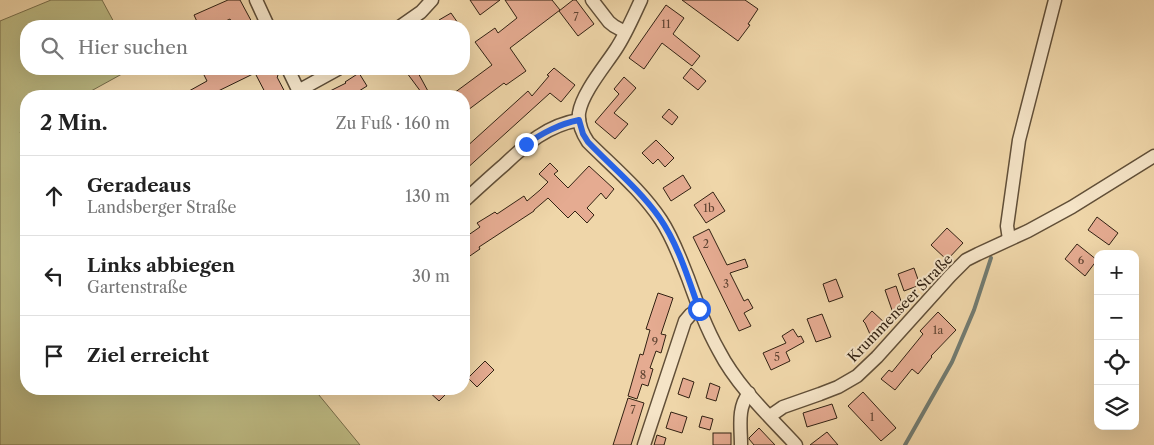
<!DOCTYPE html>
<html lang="de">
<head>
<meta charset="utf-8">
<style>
	body { margin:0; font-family:"Libre Caslon Text",serif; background:#f2f2f2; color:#222 }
	.controls { position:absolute; right:15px; bottom:15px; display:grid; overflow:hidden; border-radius:10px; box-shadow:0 5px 20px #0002 }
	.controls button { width:45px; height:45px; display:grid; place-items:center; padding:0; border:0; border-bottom:1px solid #e0e0e0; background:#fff; color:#222; font:25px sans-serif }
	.stop { position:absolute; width:15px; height:15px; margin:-11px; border:4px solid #2563eb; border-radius:50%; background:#fff }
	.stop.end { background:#2563eb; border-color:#fff; box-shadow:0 1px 5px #0008 }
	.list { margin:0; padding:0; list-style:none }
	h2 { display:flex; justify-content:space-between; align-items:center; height:65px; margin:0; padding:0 20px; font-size:21px }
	h2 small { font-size:16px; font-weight:400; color:#767676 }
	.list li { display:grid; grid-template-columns:32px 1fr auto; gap:15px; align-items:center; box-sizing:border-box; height:80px; padding:0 20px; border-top:1px solid #e0e0e0 }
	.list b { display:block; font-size:19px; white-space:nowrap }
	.list p { margin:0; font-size:16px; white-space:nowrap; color:#767676 }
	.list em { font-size:16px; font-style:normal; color:#767676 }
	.icon { flex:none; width:28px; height:28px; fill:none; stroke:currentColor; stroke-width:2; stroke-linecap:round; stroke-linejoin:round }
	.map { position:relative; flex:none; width:1154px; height:445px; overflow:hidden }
	.search { position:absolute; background:#fff; box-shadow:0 5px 20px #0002; left:20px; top:20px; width:450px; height:55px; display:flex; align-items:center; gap:12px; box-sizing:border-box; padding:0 18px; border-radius:20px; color:#767676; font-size:19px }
	.panel { position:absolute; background:#fff; box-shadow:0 5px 20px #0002; left:20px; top:90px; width:450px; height:305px; border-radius:20px }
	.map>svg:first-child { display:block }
</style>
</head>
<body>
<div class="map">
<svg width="1154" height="445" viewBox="0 0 1154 445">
	<rect width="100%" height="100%" fill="#efd6a9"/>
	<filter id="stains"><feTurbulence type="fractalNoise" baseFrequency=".004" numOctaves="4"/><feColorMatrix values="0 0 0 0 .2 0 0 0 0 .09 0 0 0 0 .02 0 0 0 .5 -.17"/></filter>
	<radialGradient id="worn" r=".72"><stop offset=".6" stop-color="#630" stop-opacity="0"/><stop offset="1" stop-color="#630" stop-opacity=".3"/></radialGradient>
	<polygon fill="#bebc85" stroke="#786f4c" points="51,0 102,0 116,26 26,26 26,69 131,69 82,96 26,96 26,128 20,132 26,143 26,389 314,389 360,445 0,445 0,21"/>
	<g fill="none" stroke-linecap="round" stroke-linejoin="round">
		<polyline stroke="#727b71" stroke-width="4" points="905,445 952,362 974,310 991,258"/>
	</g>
	<g fill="#e5ab91" stroke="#322213">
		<polygon points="228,0 240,0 254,26 234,26 230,19 215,26 199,26 194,15"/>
		<polygon points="470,0 500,0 480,15"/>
		<polygon points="505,0 552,0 560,10 510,48 526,71 506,85 504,83 464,113 464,96 450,96 492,65 475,42 495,28 498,33 517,18"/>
		<polygon points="573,0 576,0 594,24 578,36 559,11"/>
		<polygon points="682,0 745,0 758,9 748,24 750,25 738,41"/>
		<polygon points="666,5 684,18 673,34 700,56 692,66 662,43 644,69 629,58"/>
		<polygon points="451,13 460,26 443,26 439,20"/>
		<polygon points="554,68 575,85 561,102 550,93 464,171 464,149 528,91 532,96 549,76 547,75"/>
		<polygon points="691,68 706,81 698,90 683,78"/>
		<polygon points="201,69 275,69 278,76 277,77 287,96 267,96 255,73 208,96 180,96 207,81"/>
		<polygon points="404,69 416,69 429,93 424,96"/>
		<polygon points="359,73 367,86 351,96 320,96 346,83 345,82"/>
		<polygon points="624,77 636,88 614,113 628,124 615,139 595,122 619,94 614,89"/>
		<polygon points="669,109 678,117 672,125 662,117"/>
		<polygon points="656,140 674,158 665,167 658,159 653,164 642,153"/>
		<polygon points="550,163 558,171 554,174 568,188 589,166 614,189 606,199 601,193 587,208 594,215 587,223 575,211 568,218 548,198 534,210 534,211 479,247 480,249 464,260 464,238 480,227 477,223 495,212 497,214 524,196 527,201 540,190 548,182 539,174"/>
		<polygon points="683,175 691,188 671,201 663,188"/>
		<polygon points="713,192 725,211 706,223 694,205"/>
		<polygon points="1097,217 1118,233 1109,245 1088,230"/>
		<polygon points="947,228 963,243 947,260 931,245"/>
		<polygon points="709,229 727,265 745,259 748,267 730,273 744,301 748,299 753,308 744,313 751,326 739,331 693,237"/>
		<polygon points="1077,244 1097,260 1085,276 1065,259"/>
		<polygon points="914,268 920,285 904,291 898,274"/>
		<polygon points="836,279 843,297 829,302 823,284"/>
		<polygon points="896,286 904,310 893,313 885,290"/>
		<polygon points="658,293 673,298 661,334 666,335 661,353 656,351 650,368 653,369 648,386 642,384 637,399 628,396 640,354 643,355 650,330 646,329"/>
		<polygon points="872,311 887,325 873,341 865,323 863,321"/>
		<polygon points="938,312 956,330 931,356 932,357 918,374 912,369 895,390 881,379 889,370 892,372 923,334 920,331"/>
		<polygon points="822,314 831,337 816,342 807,319"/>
		<polygon points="793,329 798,337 801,336 804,342 786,352 790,361 771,370 763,353 786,343 782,336"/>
		<polygon points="485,361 494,370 477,387 468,378"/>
		<polygon points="683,378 694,382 689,398 678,394"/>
		<polygon points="710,383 720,387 716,401 706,398"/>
		<polygon points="426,389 451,389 439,401"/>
		<polygon points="863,392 896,428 881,441 848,406"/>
		<polygon points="628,398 644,403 631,445 613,445"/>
		<polygon points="832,404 837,418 807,427 803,413"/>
		<polygon points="671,412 687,417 682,433 666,428"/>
		<polygon points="702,416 713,419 710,430 699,427"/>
		<polygon points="759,428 775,445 754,445 749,439 749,438"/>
		<polygon points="827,432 838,445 810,445"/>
		<rect x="713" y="433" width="18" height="12"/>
		<polygon points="657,435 666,438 664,445 654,445"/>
	</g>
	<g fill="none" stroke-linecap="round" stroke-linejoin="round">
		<g stroke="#614f38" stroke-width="15">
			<g id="minor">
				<polyline points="256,0 268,26"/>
				<polyline points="592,0 609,22 614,26 625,32"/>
				<path d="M641,0C633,17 626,34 616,49C605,66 582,93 579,113C578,124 582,133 588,142C613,167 641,190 661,220C673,238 680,258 688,278C697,303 706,328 719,351C737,386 769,416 796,445"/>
				<polyline points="401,26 421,12 432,0"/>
				<polyline points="288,69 301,96"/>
				<polyline points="298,91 338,69"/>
				<path d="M464,201C477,189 490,177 504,165C526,144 548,125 579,120"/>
				<polyline points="1009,239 1007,226 1019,140 1055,0"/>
				<polyline points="770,416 783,407 820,394 838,387 857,376 877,357 950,276 966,260 978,254 1028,231 1072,207 1154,156"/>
				<polyline points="644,445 685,321 691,314 699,309"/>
				<path d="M741,445C741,427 737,408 749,393"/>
			</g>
		</g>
		<use href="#minor" stroke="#f5e4c7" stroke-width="12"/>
	</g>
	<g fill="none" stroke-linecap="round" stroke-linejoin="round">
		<path stroke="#2563eb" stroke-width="6" d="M526,144C543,133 559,124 579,120L583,134L588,142C612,167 639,189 659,217C678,244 688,278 699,309"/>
	</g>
	<g text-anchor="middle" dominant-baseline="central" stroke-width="4" stroke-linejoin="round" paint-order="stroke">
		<g font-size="11" fill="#5f4432">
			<text x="576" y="17">7</text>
			<text x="666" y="24">11</text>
			<text x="709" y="208">1b</text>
			<text x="706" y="244">2</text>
			<text x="1081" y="260">6</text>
			<text x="726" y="284">3</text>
			<text x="938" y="330">1a</text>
			<text x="655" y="342">9</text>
			<text x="777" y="357">5</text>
			<text x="643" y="375">8</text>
			<text x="633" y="410">7</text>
			<text x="872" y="417">1</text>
		</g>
		<g font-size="14" fill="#322213" stroke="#f5e4c7">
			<text transform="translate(900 308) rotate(-46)">Krummenseer Straße</text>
		</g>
	</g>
	<rect width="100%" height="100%" filter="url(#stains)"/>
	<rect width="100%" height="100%" fill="url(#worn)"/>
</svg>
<div class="controls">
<button>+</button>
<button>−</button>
<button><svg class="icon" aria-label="locate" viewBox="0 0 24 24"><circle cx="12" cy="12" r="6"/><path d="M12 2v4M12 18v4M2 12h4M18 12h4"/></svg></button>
<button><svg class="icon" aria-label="layers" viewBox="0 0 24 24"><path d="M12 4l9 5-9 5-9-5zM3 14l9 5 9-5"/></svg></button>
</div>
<div class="stop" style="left:699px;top:309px"></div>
<div class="stop end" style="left:526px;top:144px"></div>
<div class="search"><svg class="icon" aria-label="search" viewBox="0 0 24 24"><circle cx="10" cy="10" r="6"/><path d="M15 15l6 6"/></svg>Hier suchen</div>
<section class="panel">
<h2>2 Min.<small>Zu Fuß · 160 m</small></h2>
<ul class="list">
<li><svg class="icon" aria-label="ahead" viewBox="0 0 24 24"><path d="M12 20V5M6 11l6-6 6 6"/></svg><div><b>Geradeaus</b><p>Landsberger Straße</p></div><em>130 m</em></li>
<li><svg class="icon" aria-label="left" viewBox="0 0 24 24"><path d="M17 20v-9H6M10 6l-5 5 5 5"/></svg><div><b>Links abbiegen</b><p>Gartenstraße</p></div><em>30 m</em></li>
<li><svg class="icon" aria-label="arrive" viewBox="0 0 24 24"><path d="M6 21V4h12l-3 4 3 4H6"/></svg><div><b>Ziel erreicht</b></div></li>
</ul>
</section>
</div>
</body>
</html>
